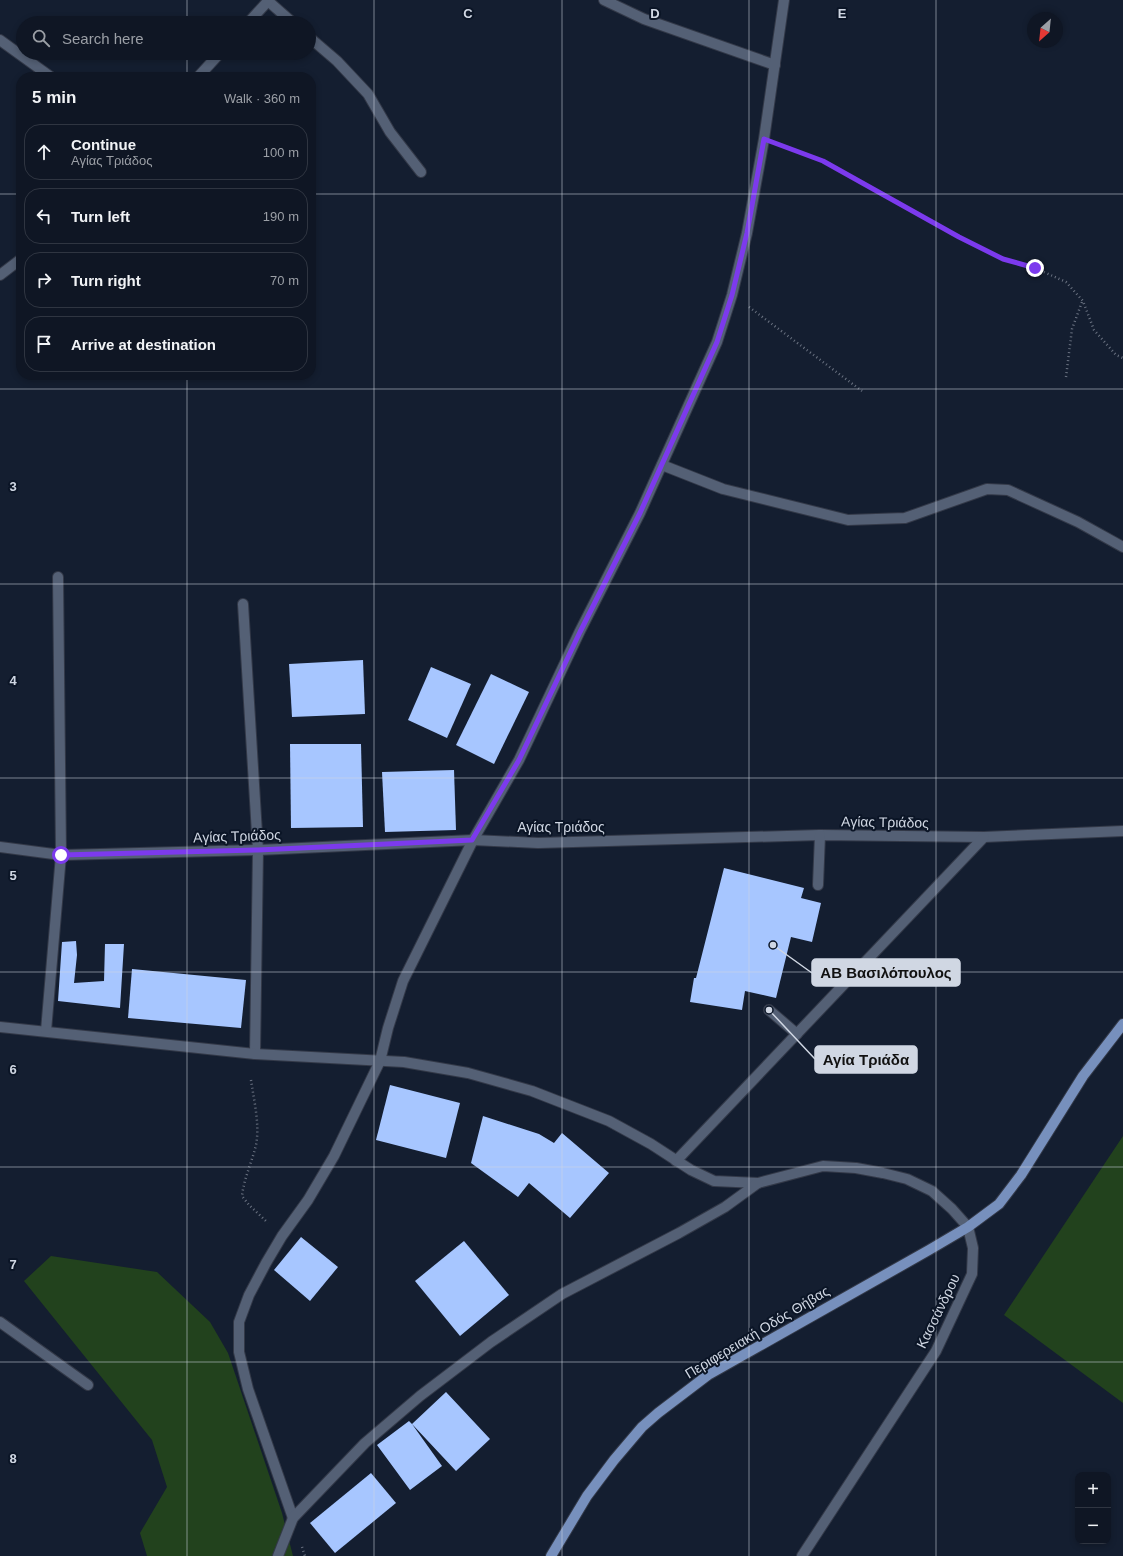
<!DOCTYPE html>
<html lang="en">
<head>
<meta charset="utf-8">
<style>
	body { margin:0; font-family:Arial,sans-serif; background:#181f2c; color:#f1f3f6 }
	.controls { position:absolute; right:12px; bottom:12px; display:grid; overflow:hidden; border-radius:8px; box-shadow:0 2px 6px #0003 }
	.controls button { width:36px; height:36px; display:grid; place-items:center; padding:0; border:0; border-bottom:1px solid #2f3541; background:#0f1624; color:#f1f3f6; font:20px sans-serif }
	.compass { position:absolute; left:1027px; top:12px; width:36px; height:36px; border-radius:50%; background:#0f1624; box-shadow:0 2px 6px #0003; rotate:207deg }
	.stop { position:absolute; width:12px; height:12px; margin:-9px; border:3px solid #7c3aed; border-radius:50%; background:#fff }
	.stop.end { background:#7c3aed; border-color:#fff; box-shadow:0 1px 4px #0008 }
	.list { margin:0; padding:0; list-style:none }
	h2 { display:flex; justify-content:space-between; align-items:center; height:52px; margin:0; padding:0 16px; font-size:17px }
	h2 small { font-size:13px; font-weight:400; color:#9b9fa6 }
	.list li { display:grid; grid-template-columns:26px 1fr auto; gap:12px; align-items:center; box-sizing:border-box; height:56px; margin:0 8px 8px; padding:0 8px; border:1px solid #2f3541; border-radius:16px }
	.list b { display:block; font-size:15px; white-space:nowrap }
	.list p { margin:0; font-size:13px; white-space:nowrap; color:#9b9fa6 }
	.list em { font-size:13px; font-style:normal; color:#9b9fa6 }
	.icon { flex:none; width:22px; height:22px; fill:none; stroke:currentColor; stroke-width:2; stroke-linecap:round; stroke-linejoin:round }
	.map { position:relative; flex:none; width:1123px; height:1556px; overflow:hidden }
	.search { position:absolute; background:#0f1624; box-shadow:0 2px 6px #0003; left:16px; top:16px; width:300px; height:44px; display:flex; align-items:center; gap:10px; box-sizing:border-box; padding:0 14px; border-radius:22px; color:#9b9fa6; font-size:15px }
	.panel { position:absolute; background:#0f1624; box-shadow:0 2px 6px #0003; left:16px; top:72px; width:300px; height:308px; border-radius:16px }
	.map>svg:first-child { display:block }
</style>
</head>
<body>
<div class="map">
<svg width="1123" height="1556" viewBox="0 0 1123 1556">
	<rect width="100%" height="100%" fill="#141e30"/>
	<g fill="#22421d">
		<polygon points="1123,1136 1123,1403 1004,1315"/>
		<polygon points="51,1256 157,1272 210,1322 228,1353 282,1513 293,1556 147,1556 140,1533 167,1487 152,1440 24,1281"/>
	</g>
	<g fill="#a7c6ff">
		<polygon points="363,660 365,714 292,717 289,664"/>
		<polygon points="431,667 471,684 447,738 408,720"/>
		<polygon points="491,674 529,692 494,764 456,745"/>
		<polygon points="290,744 361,744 363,827 291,828"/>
		<polygon points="454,770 456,830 385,832 382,772"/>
		<polygon points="724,868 804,888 801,898 821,903 812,942 791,937 776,998 745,991 742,1010 690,1002 694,978 696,978"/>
		<polygon points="76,941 77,955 74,983 104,981 105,944 124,944 120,1008 58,1001 62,942"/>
		<polygon points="132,969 246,980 241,1028 128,1018"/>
		<polygon points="390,1085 460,1103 446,1158 376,1140"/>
		<polygon points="483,1116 539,1134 554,1143 562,1133 609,1173 570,1218 529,1183 518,1197 471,1163"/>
		<polygon points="301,1237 338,1267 310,1301 274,1270"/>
		<polygon points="464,1241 509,1295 460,1336 415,1281"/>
		<polygon points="446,1392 490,1439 456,1471 412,1424 442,1466 410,1490 377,1445 409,1421 412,1424"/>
		<polygon points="371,1473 396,1503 335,1553 310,1523"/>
	</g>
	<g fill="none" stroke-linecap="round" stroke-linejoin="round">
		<g stroke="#333948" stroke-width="12">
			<g id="minor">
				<polyline points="604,0 644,19 775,65"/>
				<polyline points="268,1 293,23"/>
				<polyline points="248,23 269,0"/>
				<polyline points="309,37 337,61 368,94 390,132 421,172"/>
				<polyline points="0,40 51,77"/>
				<polyline points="198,77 220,53"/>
				<polyline points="0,275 21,259"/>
				<polyline points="662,465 723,489 848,520 905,518 987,489 1008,490 1078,522 1123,547"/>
				<polyline points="243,604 258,850 255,1054"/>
				<polyline points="0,847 61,855 258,850 473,840 538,843 820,835 984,837 1123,831"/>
				<polyline points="818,885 820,835"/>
				<polyline points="769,1010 797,1034"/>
				<polyline points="0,1027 255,1054 404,1062 468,1073 532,1091 609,1121 651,1144 691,1170 714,1181 758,1183 823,1166 856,1168 883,1173 907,1179 932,1191 952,1209 968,1227 973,1248 972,1274 936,1351 802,1556"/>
				<polyline points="46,1031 61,855 58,577"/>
				<polyline points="676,1161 984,837"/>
				<polyline points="0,1322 88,1385"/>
				<polyline points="293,1518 248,1389 239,1352 239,1322 249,1295 266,1263 282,1236 308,1200 334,1156 380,1061 388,1028 403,981 473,840 519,760 580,631 640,513 717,342 732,295 747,233 764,139 784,0"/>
				<polyline points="278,1556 293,1518 365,1443 420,1396 491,1342 562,1294 679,1233 725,1207 758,1183"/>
			</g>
		</g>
		<g stroke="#333948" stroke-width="12">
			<polyline id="major" points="551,1556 587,1496 614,1460 642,1427 658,1413 708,1375 929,1250 968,1227 999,1204 1021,1175 1083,1076 1123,1024"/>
		</g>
		<g stroke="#6b7382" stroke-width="2.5" stroke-dasharray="1 3" stroke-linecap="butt">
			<polyline points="782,145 823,161 959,237 1003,259 1035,268 1066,282 1083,301 1094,330 1116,355 1123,358"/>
			<polyline points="749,307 862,391"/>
			<polyline points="1066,377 1072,329 1082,302"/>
			<path d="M251,1080C254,1101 260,1125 256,1145C252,1162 244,1178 242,1196L249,1205L268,1223"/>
			<polyline points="302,1547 305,1556"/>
		</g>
		<use href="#minor" stroke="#546075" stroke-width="10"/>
		<use href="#major" stroke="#7790bd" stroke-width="10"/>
	</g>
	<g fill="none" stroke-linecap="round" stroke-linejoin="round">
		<polyline stroke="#7c3aed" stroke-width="5" points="61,855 258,850 472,840 519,760 580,632 640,513 717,342 732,295 747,233 764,139 823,161 959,237 1003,259 1035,268"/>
	</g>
	<path fill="none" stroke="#d0d7e3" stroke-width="1" stroke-opacity="0.55" d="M187,0V23M374,0V1556M562,0V1556M749,0V1556M936,0V1556M187,53V77M0,194H21M311,194H1123M187,375V1556M0,389H1123M0,584H1123M0,778H1123M0,972H1123M0,1167H1123M0,1362H1123"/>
	<g text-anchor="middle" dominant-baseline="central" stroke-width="4" stroke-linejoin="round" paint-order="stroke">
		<g font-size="14" fill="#d0d7e3" stroke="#0b1526">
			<text transform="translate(885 822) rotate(1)">Αγίας Τριάδος</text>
			<text x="561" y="827">Αγίας Τριάδος</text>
			<text transform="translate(237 836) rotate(-2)">Αγίας Τριάδος</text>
			<text transform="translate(938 1311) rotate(-64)">Κασσάνδρου</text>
			<text transform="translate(757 1332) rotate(-31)">Περιφερειακή Οδός Θήβας</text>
		</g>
	</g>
	<g font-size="13" text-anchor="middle" font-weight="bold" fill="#d0d7e3" stroke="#0b1526" stroke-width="4" stroke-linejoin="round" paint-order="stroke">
		<text x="468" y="18">C</text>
		<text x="655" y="18">D</text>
		<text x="842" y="18">E</text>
		<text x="13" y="491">3</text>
		<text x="13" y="685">4</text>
		<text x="13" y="880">5</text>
		<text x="13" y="1074">6</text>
		<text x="13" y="1269">7</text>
		<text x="13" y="1463">8</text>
	</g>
	<path fill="none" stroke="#d0d7e3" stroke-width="1.5" d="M773 945L812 973M769 1010L815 1059"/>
	<g fill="#d0d7e3" stroke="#0b1526" stroke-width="1.5">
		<circle cx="773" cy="945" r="4"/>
		<circle cx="769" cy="1010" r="4"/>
	</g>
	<g fill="#d0d7e3" stroke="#d0d7e3" stroke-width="1.5">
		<rect x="812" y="959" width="148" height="27" rx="4"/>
		<rect x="815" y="1046" width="102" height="27" rx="4"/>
	</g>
	<g font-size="15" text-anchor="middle" font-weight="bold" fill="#111">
		<text x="886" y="978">ΑΒ Βασιλόπουλος</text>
		<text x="866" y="1065">Αγία Τριάδα</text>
	</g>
</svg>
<div class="controls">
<button>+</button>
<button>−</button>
</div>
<svg class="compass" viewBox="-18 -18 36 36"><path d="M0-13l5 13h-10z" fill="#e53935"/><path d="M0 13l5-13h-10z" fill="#9b9fa6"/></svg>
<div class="stop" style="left:61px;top:855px"></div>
<div class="stop end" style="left:1035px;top:268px"></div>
<div class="search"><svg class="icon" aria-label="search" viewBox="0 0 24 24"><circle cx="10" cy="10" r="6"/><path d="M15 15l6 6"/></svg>Search here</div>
<section class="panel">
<h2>5 min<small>Walk · 360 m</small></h2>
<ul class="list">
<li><svg class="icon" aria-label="ahead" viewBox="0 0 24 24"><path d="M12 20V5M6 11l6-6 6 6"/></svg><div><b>Continue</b><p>Αγίας Τριάδος</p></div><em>100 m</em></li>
<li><svg class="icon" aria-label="left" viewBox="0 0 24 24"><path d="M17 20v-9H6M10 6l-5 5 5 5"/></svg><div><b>Turn left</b></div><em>190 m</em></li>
<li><svg class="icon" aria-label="right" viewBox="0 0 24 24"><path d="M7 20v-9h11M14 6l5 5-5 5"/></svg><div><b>Turn right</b></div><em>70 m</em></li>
<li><svg class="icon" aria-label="arrive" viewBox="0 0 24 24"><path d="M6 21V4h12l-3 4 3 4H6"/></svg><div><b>Arrive at destination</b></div></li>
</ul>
</section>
</div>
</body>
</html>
